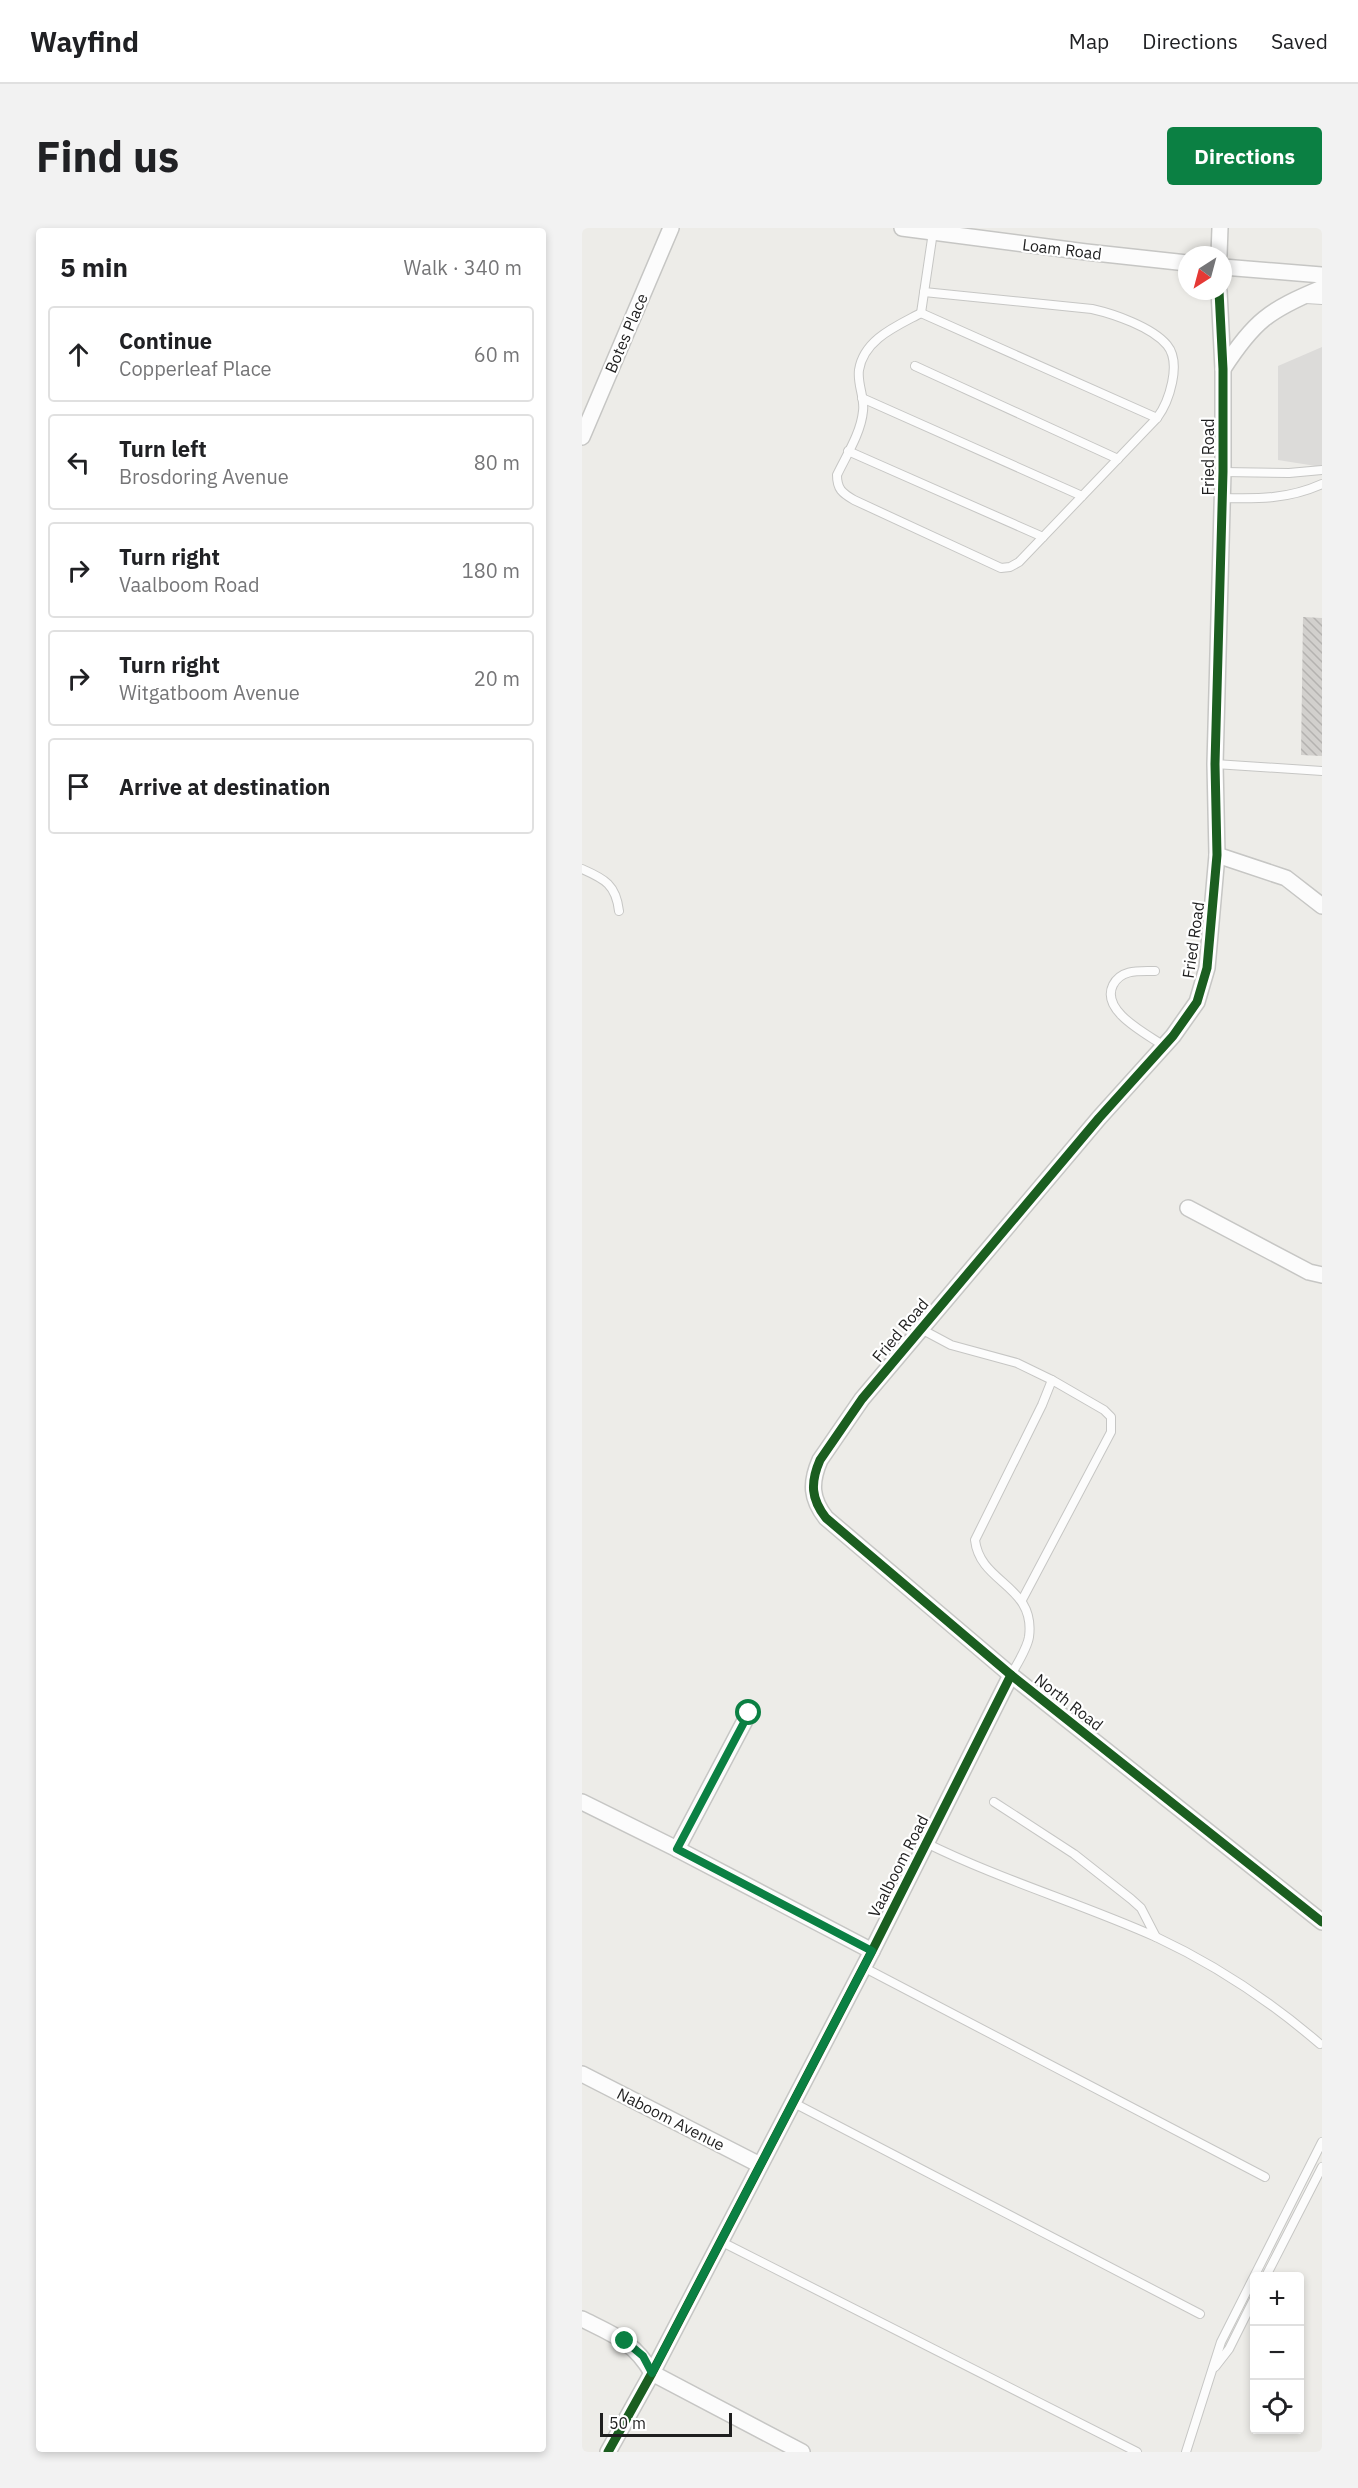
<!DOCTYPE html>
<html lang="en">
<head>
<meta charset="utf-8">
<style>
	body { margin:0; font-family:"IBM Plex Sans",sans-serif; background:#f2f2f2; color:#202124 }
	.controls { position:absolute; right:18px; bottom:18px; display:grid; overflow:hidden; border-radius:6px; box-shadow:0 3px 9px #0003 }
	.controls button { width:54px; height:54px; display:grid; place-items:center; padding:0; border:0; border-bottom:2px solid #e0e0e0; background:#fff; color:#202124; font:30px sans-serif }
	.compass { position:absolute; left:596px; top:18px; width:54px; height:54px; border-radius:50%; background:#fff; box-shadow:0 3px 9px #0003; rotate:216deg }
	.scale { position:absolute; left:18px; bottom:15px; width:132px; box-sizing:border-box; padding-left:6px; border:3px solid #1f1f1f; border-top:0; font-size:16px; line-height:21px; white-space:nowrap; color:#1f1f1f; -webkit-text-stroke:4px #fff; paint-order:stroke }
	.stop { position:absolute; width:18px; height:18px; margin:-14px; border:4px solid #0b8043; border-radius:50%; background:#fff }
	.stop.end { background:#0b8043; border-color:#fff; box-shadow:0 2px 6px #0008 }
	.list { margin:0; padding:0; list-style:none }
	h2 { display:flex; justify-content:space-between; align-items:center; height:78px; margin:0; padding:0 24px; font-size:26px }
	h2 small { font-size:20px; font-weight:400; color:#757577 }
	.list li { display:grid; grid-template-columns:39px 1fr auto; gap:18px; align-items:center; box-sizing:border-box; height:96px; margin:0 12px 12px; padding:0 12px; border:2px solid #e0e0e0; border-radius:6px }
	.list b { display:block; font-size:22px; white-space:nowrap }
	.list p { margin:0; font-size:20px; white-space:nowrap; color:#757577 }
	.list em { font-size:20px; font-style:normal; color:#757577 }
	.icon { flex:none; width:33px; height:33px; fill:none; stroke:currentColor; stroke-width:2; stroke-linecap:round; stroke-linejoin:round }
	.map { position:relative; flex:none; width:740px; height:2224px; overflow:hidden; border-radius:6px }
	header { display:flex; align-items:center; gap:36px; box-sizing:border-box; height:84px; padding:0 30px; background:#fff; border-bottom:2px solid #e0e0e0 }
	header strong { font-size:28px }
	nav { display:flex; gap:33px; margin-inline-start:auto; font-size:21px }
	.intro { display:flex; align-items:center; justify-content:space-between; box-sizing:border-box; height:144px; padding:0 36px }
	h1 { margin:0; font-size:42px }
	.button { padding:15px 27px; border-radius:6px; background:#0b8043; color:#fff; font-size:21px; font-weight:700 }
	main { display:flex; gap:36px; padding:0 36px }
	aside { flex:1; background:#fff; border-radius:6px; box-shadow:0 3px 9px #0003 }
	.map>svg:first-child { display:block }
</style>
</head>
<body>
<header>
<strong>Wayfind</strong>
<nav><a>Map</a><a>Directions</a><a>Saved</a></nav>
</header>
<div class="intro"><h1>Find us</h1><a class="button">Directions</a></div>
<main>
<aside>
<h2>5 min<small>Walk · 340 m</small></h2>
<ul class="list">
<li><svg class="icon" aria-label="ahead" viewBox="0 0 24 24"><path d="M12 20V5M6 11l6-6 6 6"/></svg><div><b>Continue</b><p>Copperleaf Place</p></div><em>60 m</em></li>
<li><svg class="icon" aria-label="left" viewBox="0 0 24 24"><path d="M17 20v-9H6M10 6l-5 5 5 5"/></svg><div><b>Turn left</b><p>Brosdoring Avenue</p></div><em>80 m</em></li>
<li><svg class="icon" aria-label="right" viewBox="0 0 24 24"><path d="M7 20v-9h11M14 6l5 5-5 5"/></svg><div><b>Turn right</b><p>Vaalboom Road</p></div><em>180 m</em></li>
<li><svg class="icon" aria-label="right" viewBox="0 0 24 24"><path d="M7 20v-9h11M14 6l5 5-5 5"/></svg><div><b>Turn right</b><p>Witgatboom Avenue</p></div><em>20 m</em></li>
<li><svg class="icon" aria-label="arrive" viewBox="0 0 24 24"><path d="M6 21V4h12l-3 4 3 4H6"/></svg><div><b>Arrive at destination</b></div></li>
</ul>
</aside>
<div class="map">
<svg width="740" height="2224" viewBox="0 0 740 2224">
	<defs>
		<pattern id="building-back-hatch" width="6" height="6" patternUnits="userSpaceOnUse" patternTransform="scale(1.5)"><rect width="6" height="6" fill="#d2d0cd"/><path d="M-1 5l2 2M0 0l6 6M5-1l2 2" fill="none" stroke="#b4b2b0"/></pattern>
	</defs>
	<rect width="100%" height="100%" fill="#edece8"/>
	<polygon fill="#dcdbd9" points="740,119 740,239 696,232 696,138"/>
	<polygon fill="url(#building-back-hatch)" points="721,389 740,390 740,528 719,527"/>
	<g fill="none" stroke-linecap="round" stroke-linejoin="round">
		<g stroke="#c6c6c4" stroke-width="10">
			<g id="service">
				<polyline points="724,71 740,72"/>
				<path d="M339,85C315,98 282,111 277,142C275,156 283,170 281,183C279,205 264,228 255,247C255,261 260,265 272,272L419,340L428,339L437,334L575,190C587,174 600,135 585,117C570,99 532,86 510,81L342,64"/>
				<polyline points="339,85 575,190"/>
				<polyline points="339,85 351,4"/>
				<polyline points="333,138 536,231"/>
				<polyline points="280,170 500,268"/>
				<polyline points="266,223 461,309"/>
				<polyline points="641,244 707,245 740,242"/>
				<path d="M641,270C676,271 707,271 740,256"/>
				<polyline points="633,536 740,543"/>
				<path d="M0,641C23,651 34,657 37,683"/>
				<path d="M573,743C557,743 539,741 531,757C518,783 565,806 582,818"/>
				<path d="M339,1101L369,1117L435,1135L470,1152L460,1177L393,1312C398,1356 454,1357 447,1409C445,1421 435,1436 429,1447"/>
				<polyline points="440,1372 529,1204 529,1189 522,1182 470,1152"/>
				<polyline points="412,1574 492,1626 549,1671 559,1680 574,1709"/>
				<path d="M344,1615C419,1652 498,1675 574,1709C634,1737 688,1773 738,1816"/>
				<polyline points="281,1739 683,1949"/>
				<polyline points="210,1874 618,2086"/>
				<polyline points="138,2013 555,2224"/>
				<polyline points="684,2048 740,1939"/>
				<polyline points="633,2139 647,2121 672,2071"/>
				<polyline points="604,2224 639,2114 740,1914"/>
			</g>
		</g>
		<g stroke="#c6c6c4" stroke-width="18">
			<g id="minor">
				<polyline points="320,0 504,24 605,35"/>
				<polyline points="637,27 638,0"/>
				<polyline points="641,39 740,47"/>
				<path d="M637,63L641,141V244L633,536L635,627L625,740L615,774L591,808L517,890L280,1171L238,1232C228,1255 229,1271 244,1290L429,1447L740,1694"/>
				<path d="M641,141C672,93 687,82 740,60"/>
				<polyline points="0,209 89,0"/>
				<polyline points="635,627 704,650 740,678"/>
				<polyline points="606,980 727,1044 740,1047"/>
				<polyline points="0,1574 95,1621 290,1723"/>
				<polyline points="95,1621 167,1485"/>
				<polyline points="0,1846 178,1937"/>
				<path d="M0,2091C30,2106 53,2114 70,2145"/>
				<polyline points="70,2145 220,2224"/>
				<polyline points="26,2224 70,2145 290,1723 429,1447"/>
			</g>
		</g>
		<use href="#service" stroke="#fcfcfc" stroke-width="8"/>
		<use href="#minor" stroke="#fcfcfc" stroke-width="15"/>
		<g stroke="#fff" stroke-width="13">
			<g id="cycleway">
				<path d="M637,63L641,141V244L633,536L635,627L625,740L615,774L591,808L517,890L280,1171L238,1232C228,1255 229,1271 244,1290L429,1447L740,1694"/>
				<polyline points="26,2224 70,2145 290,1723 429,1447"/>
			</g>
		</g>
		<use href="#cycleway" stroke="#1b5e20" stroke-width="9"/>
	</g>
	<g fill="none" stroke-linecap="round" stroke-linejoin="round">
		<polyline stroke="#0b8043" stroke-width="8" points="43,2113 61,2128 70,2145 290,1723 95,1621 167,1485"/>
	</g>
	<g text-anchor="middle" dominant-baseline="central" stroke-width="4.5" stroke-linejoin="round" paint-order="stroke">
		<g font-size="16" fill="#1f1f1f" stroke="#fff">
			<text transform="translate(480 21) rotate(7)">Loam Road</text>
			<text transform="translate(44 105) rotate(-67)">Botes Place</text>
			<text transform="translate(626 229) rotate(-90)">Fried Road</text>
			<text transform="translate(611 712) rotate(-82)">Fried Road</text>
			<text transform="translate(318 1102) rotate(-50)">Fried Road</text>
			<text transform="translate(487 1474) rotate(38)">North Road</text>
			<text transform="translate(316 1638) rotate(-63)">Vaalboom Road</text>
			<text transform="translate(89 1891) rotate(27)">Naboom Avenue</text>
		</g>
	</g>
</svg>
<div class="controls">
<button>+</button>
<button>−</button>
<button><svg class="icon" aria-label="locate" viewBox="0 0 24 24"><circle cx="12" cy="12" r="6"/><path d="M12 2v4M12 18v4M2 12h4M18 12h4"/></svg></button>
</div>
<svg class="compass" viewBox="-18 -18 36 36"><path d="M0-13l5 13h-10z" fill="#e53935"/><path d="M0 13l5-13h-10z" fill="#757577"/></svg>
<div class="scale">50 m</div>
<div class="stop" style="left:167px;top:1485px"></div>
<div class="stop end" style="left:43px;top:2113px"></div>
</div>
</main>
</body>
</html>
